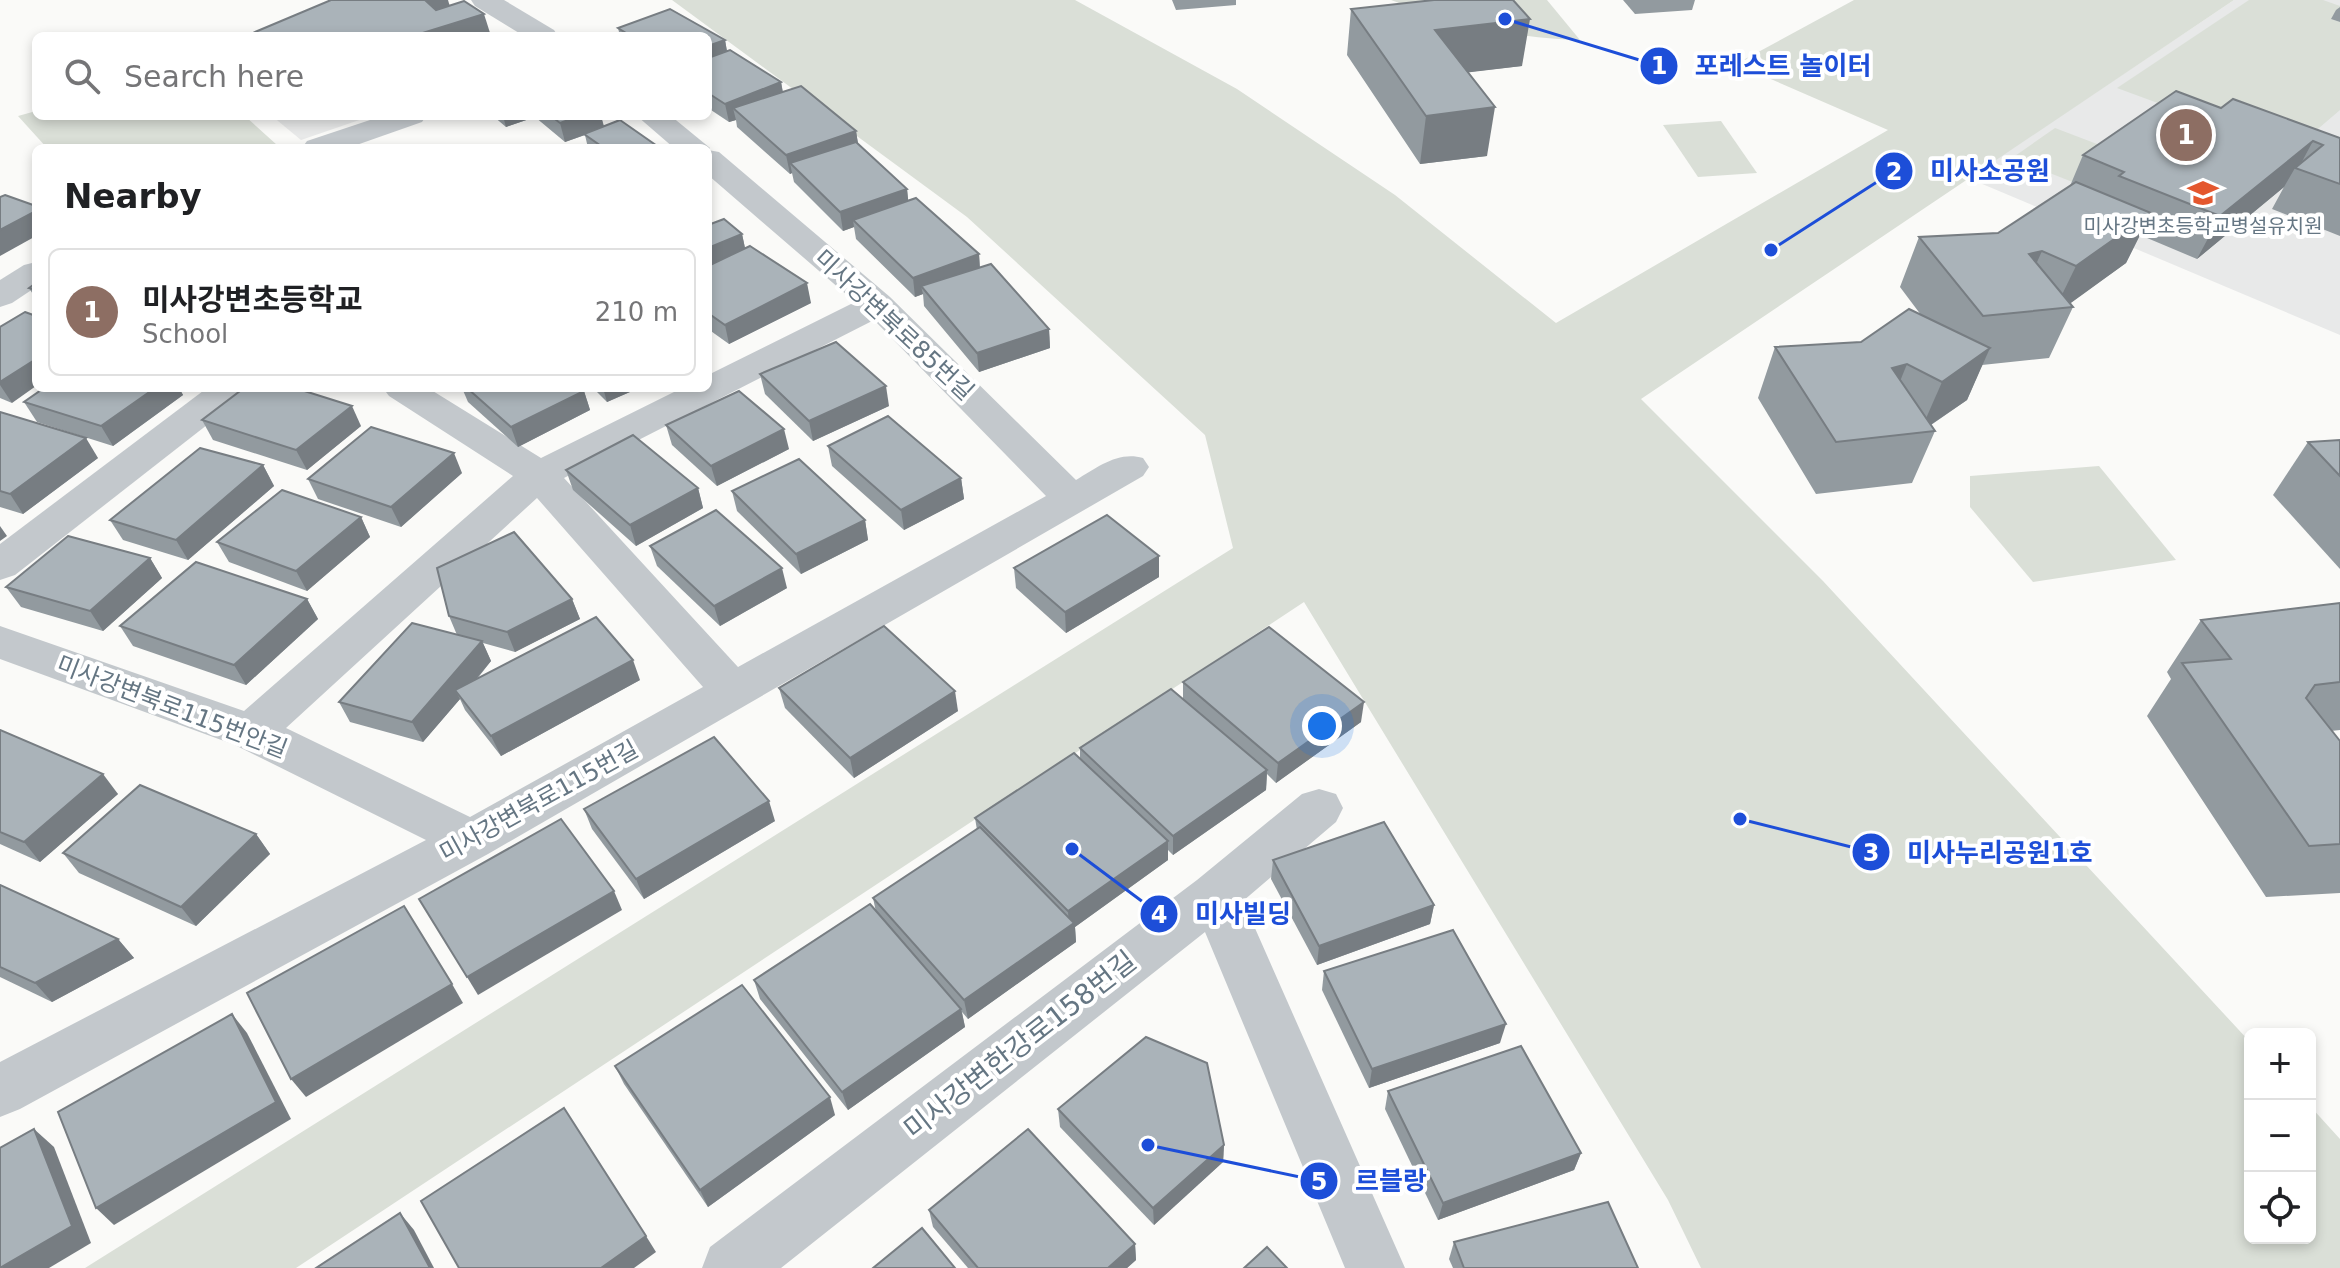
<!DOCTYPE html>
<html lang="en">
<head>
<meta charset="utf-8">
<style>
	body { margin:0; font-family:"DejaVu Sans","Noto Sans KR",sans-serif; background:#f2f2f2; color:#202124 }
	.controls { position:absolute; right:24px; bottom:24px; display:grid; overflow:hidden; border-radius:12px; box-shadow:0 4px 12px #0003 }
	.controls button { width:72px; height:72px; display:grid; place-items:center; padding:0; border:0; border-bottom:2px solid #e0e0e0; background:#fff; color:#202124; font:40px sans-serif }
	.you { position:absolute; left:1322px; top:726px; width:28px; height:28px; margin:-20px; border:6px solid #fff; border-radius:50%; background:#1a73e8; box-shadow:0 0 0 12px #1a73e833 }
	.badge { display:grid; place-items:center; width:52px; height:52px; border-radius:50%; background:#e4572e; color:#fff; font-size:26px; font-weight:700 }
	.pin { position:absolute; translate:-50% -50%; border:4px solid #fff; box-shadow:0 2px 8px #0006 }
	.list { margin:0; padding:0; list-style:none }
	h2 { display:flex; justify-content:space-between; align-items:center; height:104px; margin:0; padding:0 32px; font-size:34px }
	h2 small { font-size:26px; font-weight:400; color:#757577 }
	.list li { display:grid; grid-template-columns:52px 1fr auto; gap:24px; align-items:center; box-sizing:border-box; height:128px; margin:0 16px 16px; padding:0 16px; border:2px solid #e0e0e0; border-radius:12px }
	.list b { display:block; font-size:30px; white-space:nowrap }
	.list p { margin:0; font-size:26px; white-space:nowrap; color:#757577 }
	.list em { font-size:26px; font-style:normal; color:#757577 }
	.icon { flex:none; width:44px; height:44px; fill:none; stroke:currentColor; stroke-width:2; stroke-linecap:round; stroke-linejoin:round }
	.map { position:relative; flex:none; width:2340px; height:1268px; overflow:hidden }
	.search { position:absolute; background:#fff; box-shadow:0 4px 12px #0003; left:32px; top:32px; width:680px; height:88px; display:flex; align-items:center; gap:20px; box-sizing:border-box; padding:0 28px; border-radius:12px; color:#757577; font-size:30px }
	.panel { position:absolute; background:#fff; box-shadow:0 4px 12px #0003; left:32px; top:144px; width:680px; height:248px; border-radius:12px }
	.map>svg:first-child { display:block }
</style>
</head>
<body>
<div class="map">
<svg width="2340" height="1268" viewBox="0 0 2340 1268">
	<rect width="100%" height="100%" fill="#fafaf8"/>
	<g fill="#e8e9e9">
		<polygon points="2234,0 2340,0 2340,335 1968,178"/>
		<polygon points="272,116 371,116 301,140"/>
	</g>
	<g fill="#dadfd7">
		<polygon points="672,0 1075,0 1237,89 1395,195 1556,323 1888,130 1736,64 1854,0 2234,0 1641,399 1823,581 2250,1042 2250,1238 2310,1238 2310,1106 2340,1139 2340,1268 1701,1268 1668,1200 1304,602 296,1268 85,1268 1233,548 1205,435 967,217"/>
		<path d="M1391,0H1547L1580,40C1516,39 1450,23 1391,0Z"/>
		<polygon points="2249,0 2323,0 2340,6 2340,13 2331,19 2340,22 2340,110 2291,152 2117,88"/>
		<polygon points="36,111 36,116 245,116 277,145 269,148 47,148 18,116"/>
		<polygon points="1721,121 1757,173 1698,177 1663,125"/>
		<polygon points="2055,128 2118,152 2075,183 2012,158"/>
		<polygon points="2099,466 2176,560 2033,582 1970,507 1970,476"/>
	</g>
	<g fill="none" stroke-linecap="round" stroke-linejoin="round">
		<g fill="#c3c8cc" fill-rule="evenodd">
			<polygon points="471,0 504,0 554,30 558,36 524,36 475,6"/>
			<polygon points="382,116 426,116 422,122 348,148 302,148 307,141"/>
			<path d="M637,116H671L710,148L708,150L719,152L890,297L1076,480C1098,467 1118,451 1143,458L1149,467L1143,476L488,854L20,1109L0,1117V1062L426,840L235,745L0,659V626L244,711L513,476L389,396L383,388H428L541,458L682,388H708V375L855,302L708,175V148H674ZM874,320L1046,496L738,667L564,478ZM537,498L703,687L470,817L286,728Z"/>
			<polygon points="36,262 36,287 12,303 0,307 0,280 24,265"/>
			<polygon points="207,388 250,388 244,396 15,575 0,580 0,544"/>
			<polygon points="1319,789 1336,794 1343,808 1336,822 1243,901 1405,1268 1345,1268 1205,932 781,1268 702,1268 710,1247 1197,880 1302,794"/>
		</g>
	</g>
	<g fill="#929a9f">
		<polygon points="1172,0 1236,0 1236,5 1176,10"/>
		<polygon points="1623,0 1695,0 1692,10 1635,14"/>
		<polygon points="2340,7 2340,22 2331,19 2336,10"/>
		<polygon points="670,9 725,40 727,51 730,50 781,82 783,92 801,86 856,131 858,145 907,189 908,200 916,198 979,254 980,268 991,264 1049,329 1050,348 979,372 924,306 923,294 915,297 856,239 854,227 843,231 794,182 792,173 790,174 737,127 736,120 729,122 708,108 708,36 620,36 618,28"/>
		<polygon points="1351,9 1522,66 1468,72 1487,156 1420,164 1347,55"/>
		<polygon points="2221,108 2340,138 2340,236 2272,209 2284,187 2197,259 2140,235 2126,263 2070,303 2073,307 2049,358 1982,365 1967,400 1931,425 1935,431 1912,483 1816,494 1758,398 1775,347 1861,342 1921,315 1900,287 1919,237 1998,233 2070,186 2083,155"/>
		<polygon points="493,116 601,116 604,126 660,148 588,148 585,135 565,142 535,117 506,127"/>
		<polygon points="708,225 742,234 745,248 811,303 729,344 708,329"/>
		<polygon points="36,283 36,299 29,288"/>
		<polygon points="0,327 12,403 0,398"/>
		<polygon points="760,374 889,406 813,441 765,394"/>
		<polygon points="44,388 179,388 183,395 113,446 37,422 24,402"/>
		<polygon points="462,388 581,388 584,391 590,410 518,447 468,402"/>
		<polygon points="593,388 639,388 607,402"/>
		<polygon points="0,412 98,458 23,514 0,507"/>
		<polygon points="202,420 361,426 307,470 213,440"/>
		<polygon points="666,425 789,449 717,486 672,445"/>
		<polygon points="2340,440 2340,569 2273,495 2308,442"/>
		<polygon points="828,446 961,478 964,499 904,530 832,466"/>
		<polygon points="263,465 274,486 188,560 123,540 110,520"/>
		<polygon points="566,470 698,488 703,508 636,546 573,490"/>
		<polygon points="462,473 401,527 318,499 308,479"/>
		<polygon points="732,491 865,520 868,540 801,574 737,511"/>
		<polygon points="361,517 370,537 307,591 229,562 217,542"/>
		<polygon points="650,546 787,588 720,626 657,566"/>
		<polygon points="150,558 162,578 103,631 21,607 6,587"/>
		<polygon points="1014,568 1159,577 1066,633 1016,588"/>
		<polygon points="307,599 318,619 246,685 133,646 120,626"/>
		<polygon points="572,599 580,619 515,652 483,643 491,661 477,679 640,680 501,756 465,710 460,699 423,742 350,722 339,702 457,635 449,616"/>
		<polygon points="2340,603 2340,730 2331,731 2340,741 2340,893 2266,897 2147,716 2171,679 2167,672 2201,620"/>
		<polygon points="1183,682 1361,722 1276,783 1267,774 1266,790 1173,855 1168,850 1168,860 1075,927 1076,942 968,1019 962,1012 965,1027 848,1110 760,999 754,980 876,912 873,898 977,830 975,818 1080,759 1080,748 1183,699"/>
		<polygon points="779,688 958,711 854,778 785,708"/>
		<polygon points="0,730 118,794 40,862 0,844"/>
		<polygon points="584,809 775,821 644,899 592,829"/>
		<polygon points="256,834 270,854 196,926 79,873 63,853"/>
		<polygon points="1273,860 1434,905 1430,924 1317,965 1271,879"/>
		<polygon points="0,885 118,939 134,958 52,1002 0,977"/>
		<polygon points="1324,971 1500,1043 1369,1088 1322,990"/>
		<polygon points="615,1066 835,1115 708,1207 624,1084"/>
		<polygon points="1388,1091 1581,1153 1574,1170 1438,1220 1385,1109"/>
		<polygon points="1058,1109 1224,1145 1223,1162 1154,1225 1060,1127"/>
		<polygon points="929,1210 1135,1244 1136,1260 1127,1268 968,1268 933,1227"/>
		<polygon points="1454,1242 1638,1268 1453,1268 1449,1259"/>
	</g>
	<g fill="#777d82">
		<polygon points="427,0 448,0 453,17 434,26 426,1"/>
		<polygon points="484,14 491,36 413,36"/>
		<polygon points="1530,19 1522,66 1430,77 1435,30"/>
		<polygon points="725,40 728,58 708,66 708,46"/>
		<polygon points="781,82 784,101 733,108 736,120 729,122 725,104"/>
		<polygon points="1495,107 1487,156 1420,164 1426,116"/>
		<polygon points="503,116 534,116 535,117 506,127"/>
		<polygon points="580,116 601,116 604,128 565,142 560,123"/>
		<polygon points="856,131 859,149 790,163 792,173 790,174 786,155"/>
		<polygon points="2313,141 2298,169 2295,168 2284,187 2197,259 2220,216"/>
		<polygon points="907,189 909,208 853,220 854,227 843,231 840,212"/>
		<polygon points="36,211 36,236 0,256 0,230"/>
		<polygon points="2151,213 2126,263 2064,308 2055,309 2076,266"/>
		<polygon points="742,234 746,253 708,269 708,248"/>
		<polygon points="2042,251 2019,302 2029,254"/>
		<polygon points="979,254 980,273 921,286 923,294 915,297 913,278"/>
		<polygon points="807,283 811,303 729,344 725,325"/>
		<polygon points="1049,329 1050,348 979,372 977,353"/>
		<polygon points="1990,348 1967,400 1920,432 1942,382"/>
		<polygon points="36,359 36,386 12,403 0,385 0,382"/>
		<polygon points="1907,364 1886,416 1892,368"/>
		<polygon points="886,386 889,406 813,441 809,421"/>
		<polygon points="155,388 179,388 183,395 113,446 101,426"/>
		<polygon points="603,388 639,388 607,402"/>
		<polygon points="584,391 590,410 518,447 511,427"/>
		<polygon points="352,406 361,426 307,470 296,450"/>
		<polygon points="784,429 789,449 717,486 711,466"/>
		<polygon points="86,438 98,458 23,514 10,494"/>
		<polygon points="454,453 462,473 401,527 391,507"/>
		<polygon points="263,465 274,486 188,560 176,540"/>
		<polygon points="961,478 964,499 904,530 901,510"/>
		<polygon points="698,488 703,508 636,546 630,525"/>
		<polygon points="361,517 370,537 307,591 296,571"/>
		<polygon points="865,520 868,540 801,574 796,554"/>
		<polygon points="0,526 7,536 0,541"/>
		<polygon points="1159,556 1159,577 1066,633 1065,612"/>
		<polygon points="150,558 162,578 103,631 90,611"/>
		<polygon points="782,568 787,588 720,626 714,606"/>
		<polygon points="307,599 318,619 246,685 234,665"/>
		<polygon points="572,599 580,619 515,652 507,632"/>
		<polygon points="482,641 491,661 461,697 455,690 460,699 423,742 412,722"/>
		<polygon points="633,660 640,680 501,756 491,736"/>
		<polygon points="955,691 958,711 854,778 850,758"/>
		<polygon points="1364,702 1361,722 1276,783 1278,763"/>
		<polygon points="1267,770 1266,790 1173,855 1173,836"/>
		<polygon points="103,774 118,794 40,862 24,842"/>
		<polygon points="769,801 775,821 644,899 636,879"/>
		<polygon points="256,834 270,854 196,926 181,907"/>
		<polygon points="1168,841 1168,860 1075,927 1076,942 968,1019 964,1000 1069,927 1068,911"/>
		<polygon points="614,891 622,910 478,995 467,977"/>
		<polygon points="1434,905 1430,924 1317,965 1319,946"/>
		<polygon points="118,939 134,958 52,1002 35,983"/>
		<polygon points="452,984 463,1003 306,1097 291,1079"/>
		<polygon points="961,1009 965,1027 848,1110 842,1092"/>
		<polygon points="232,1014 247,1033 291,1119 114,1225 96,1208"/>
		<polygon points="1506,1024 1500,1043 1369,1088 1372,1069"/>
		<polygon points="830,1097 835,1115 708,1207 700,1190"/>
		<polygon points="34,1129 54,1147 91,1243 49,1268 2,1268"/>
		<polygon points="1224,1145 1223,1162 1154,1225 1153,1208"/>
		<polygon points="1581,1153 1574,1170 1438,1220 1443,1203"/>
		<polygon points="400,1213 414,1230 434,1268 430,1268"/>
		<polygon points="646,1236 656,1252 634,1268 601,1268"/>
		<polygon points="1135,1244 1136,1260 1127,1268 1108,1268"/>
	</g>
	<g fill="#aab3b9" stroke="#777d82" stroke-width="2">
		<polygon points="331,0 427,0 426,1 436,10 464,1 484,14 413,36 260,36 255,32"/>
		<polygon points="1434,0 1513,0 1530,19 1435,30 1495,107 1426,116 1351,9"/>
		<polygon points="670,9 725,40 708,46 708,36 631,36 618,28"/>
		<polygon points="730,50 781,82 725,104 708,93 708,58"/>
		<polygon points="801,86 856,131 786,155 733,108"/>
		<polygon points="2176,91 2221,108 2233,99 2340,138 2340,184 2295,168 2323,145 2313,141 2220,216 2119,176 2124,172 2083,155"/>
		<polygon points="551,116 580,116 560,123"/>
		<polygon points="620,120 660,148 604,148 584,134"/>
		<polygon points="856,142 907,189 840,212 790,163"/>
		<polygon points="2076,182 2151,213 2076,266 2042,251 2029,254 2073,307 1983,316 1919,237 1998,233"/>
		<polygon points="5,195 36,206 36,211 0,230 0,197"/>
		<polygon points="916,198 979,254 913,278 853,220"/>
		<polygon points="724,219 742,234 708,248 708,225"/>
		<polygon points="750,246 807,283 725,325 708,313 708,266"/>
		<polygon points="991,264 1049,329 977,353 921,286"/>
		<polygon points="36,283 36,290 29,288"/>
		<polygon points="1909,309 1990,348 1942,382 1907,364 1892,368 1935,431 1836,442 1775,347 1861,342"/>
		<polygon points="25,312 36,316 36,359 0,382 0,327"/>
		<polygon points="836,342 886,386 809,421 760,374"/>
		<polygon points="44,388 155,388 101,426 24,402"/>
		<polygon points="244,388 295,388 352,406 296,450 202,420"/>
		<polygon points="467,388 581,388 584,391 511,427"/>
		<polygon points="739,391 784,429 711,466 666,425"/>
		<polygon points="0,412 86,438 10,494 0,491"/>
		<polygon points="888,416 961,478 901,510 828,446"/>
		<polygon points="371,427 454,453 391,507 308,479"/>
		<polygon points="633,435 698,488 630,525 566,470"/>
		<polygon points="2340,440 2340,476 2308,442"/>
		<polygon points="200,448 263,465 176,540 110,520"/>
		<polygon points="799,459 865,520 796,554 732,491"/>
		<polygon points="282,490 361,517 296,571 217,542"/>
		<polygon points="716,510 782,568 714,606 650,546"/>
		<polygon points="1107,515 1159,556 1065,612 1014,568"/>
		<polygon points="514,532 572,599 507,632 449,616 437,568"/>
		<polygon points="68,536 150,558 90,611 6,587"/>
		<polygon points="196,562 307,599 234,665 120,626"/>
		<polygon points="2340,603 2340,682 2315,685 2306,698 2340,741 2340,844 2309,846 2182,663 2231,659 2201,620"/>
		<polygon points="596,617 633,660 491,736 455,690"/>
		<polygon points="412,623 482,641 412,722 339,702"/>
		<polygon points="884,626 955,691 850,758 779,688"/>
		<polygon points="1269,627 1364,702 1278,763 1183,682"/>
		<polygon points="1171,689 1267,770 1173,836 1080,748"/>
		<polygon points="0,730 103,774 24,842 0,832"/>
		<polygon points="714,737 769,801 636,879 584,809"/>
		<polygon points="1074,753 1168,841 1068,911 975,818"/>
		<polygon points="140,785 256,834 181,907 63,853"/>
		<polygon points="561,819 614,891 467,977 419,899"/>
		<polygon points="1384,822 1434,905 1319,946 1273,860"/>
		<polygon points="980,827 1074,923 964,1000 873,898"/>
		<polygon points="0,885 118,939 35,983 0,967"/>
		<polygon points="870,904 961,1009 842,1092 754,980"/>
		<polygon points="404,906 452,984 291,1079 247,993"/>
		<polygon points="1453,930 1506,1024 1372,1069 1324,971"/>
		<polygon points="742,985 830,1097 700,1190 615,1066"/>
		<polygon points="232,1014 276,1102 96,1208 58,1112"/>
		<polygon points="1146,1037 1207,1063 1224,1145 1153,1208 1058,1109"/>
		<polygon points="1521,1046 1581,1153 1443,1203 1388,1091"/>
		<polygon points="564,1108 646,1236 601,1268 459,1268 421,1201"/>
		<polygon points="34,1129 72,1226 0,1268 0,1148"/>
		<polygon points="1028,1129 1135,1244 1108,1268 978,1268 929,1210"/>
		<polygon points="1608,1202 1638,1268 1464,1268 1454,1242"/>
		<polygon points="400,1213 430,1268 316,1268"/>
		<polygon points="922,1228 955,1268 873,1268"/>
		<polygon points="1267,1247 1287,1268 1244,1268"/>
	</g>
	<defs>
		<g id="school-bare" transform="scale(2.4)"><path d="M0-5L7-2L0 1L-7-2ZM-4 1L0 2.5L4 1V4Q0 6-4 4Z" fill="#e4572e" stroke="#fff" stroke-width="2.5" paint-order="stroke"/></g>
	</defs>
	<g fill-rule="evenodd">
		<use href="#school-bare" x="2203" y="193"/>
	</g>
	<g text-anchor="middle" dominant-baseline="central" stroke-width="8" stroke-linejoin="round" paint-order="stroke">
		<g font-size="20" fill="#657683" stroke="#fff">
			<text x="2203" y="226">미사강변초등학교병설유치원</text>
		</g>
		<g font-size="24" fill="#657683" stroke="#fff">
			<text transform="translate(894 325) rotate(43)">미사강변북로85번길</text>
			<text transform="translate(172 707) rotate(21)">미사강변북로115번안길</text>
			<text transform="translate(539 801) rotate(-29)">미사강변북로115번길</text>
		</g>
		<g font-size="28" fill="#657683" stroke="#fff">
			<text transform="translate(1020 1045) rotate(-38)">미사강변한강로158번길</text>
		</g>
	</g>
	<path fill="none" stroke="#1d4ed8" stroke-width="3" d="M1505 19L1659 66M1771 250L1894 171M1740 819L1871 852M1072 849L1159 914M1148 1145L1319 1181"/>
	<g fill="#1d4ed8" stroke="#fff" stroke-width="3">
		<circle cx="1505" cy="19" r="8"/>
		<circle cx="1771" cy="250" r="8"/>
		<circle cx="1740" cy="819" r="8"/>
		<circle cx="1072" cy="849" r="8"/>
		<circle cx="1148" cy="1145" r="8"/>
		<circle cx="1659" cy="66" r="20"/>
		<circle cx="1894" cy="171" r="20"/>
		<circle cx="1871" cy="852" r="20"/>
		<circle cx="1159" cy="914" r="20"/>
		<circle cx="1319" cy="1181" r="20"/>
	</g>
	<g font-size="24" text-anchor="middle" font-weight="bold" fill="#fff">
		<text x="1659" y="74">1</text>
		<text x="1894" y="180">2</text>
		<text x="1871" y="861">3</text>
		<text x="1159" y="923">4</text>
		<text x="1319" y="1190">5</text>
	</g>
	<g font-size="26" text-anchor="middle" font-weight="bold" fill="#1d4ed8" stroke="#fff" stroke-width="8" stroke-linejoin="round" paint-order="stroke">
		<text x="1783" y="75">포레스트 놀이터</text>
		<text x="1990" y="180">미사소공원</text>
		<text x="2000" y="862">미사누리공원1호</text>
		<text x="1243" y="923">미사빌딩</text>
		<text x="1391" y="1190">르블랑</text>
	</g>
</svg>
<div class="controls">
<button>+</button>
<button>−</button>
<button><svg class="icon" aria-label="locate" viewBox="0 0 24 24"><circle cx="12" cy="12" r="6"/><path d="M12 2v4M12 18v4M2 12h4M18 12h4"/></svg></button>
</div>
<div class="you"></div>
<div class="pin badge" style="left:2186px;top:135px;background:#8d6e63">1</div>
<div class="search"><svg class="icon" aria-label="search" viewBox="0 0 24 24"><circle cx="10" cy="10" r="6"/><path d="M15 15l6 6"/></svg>Search here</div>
<section class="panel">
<h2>Nearby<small></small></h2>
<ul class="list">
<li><span class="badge" style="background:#8d6e63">1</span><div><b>미사강변초등학교</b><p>School</p></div><em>210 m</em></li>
</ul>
</section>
</div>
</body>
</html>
